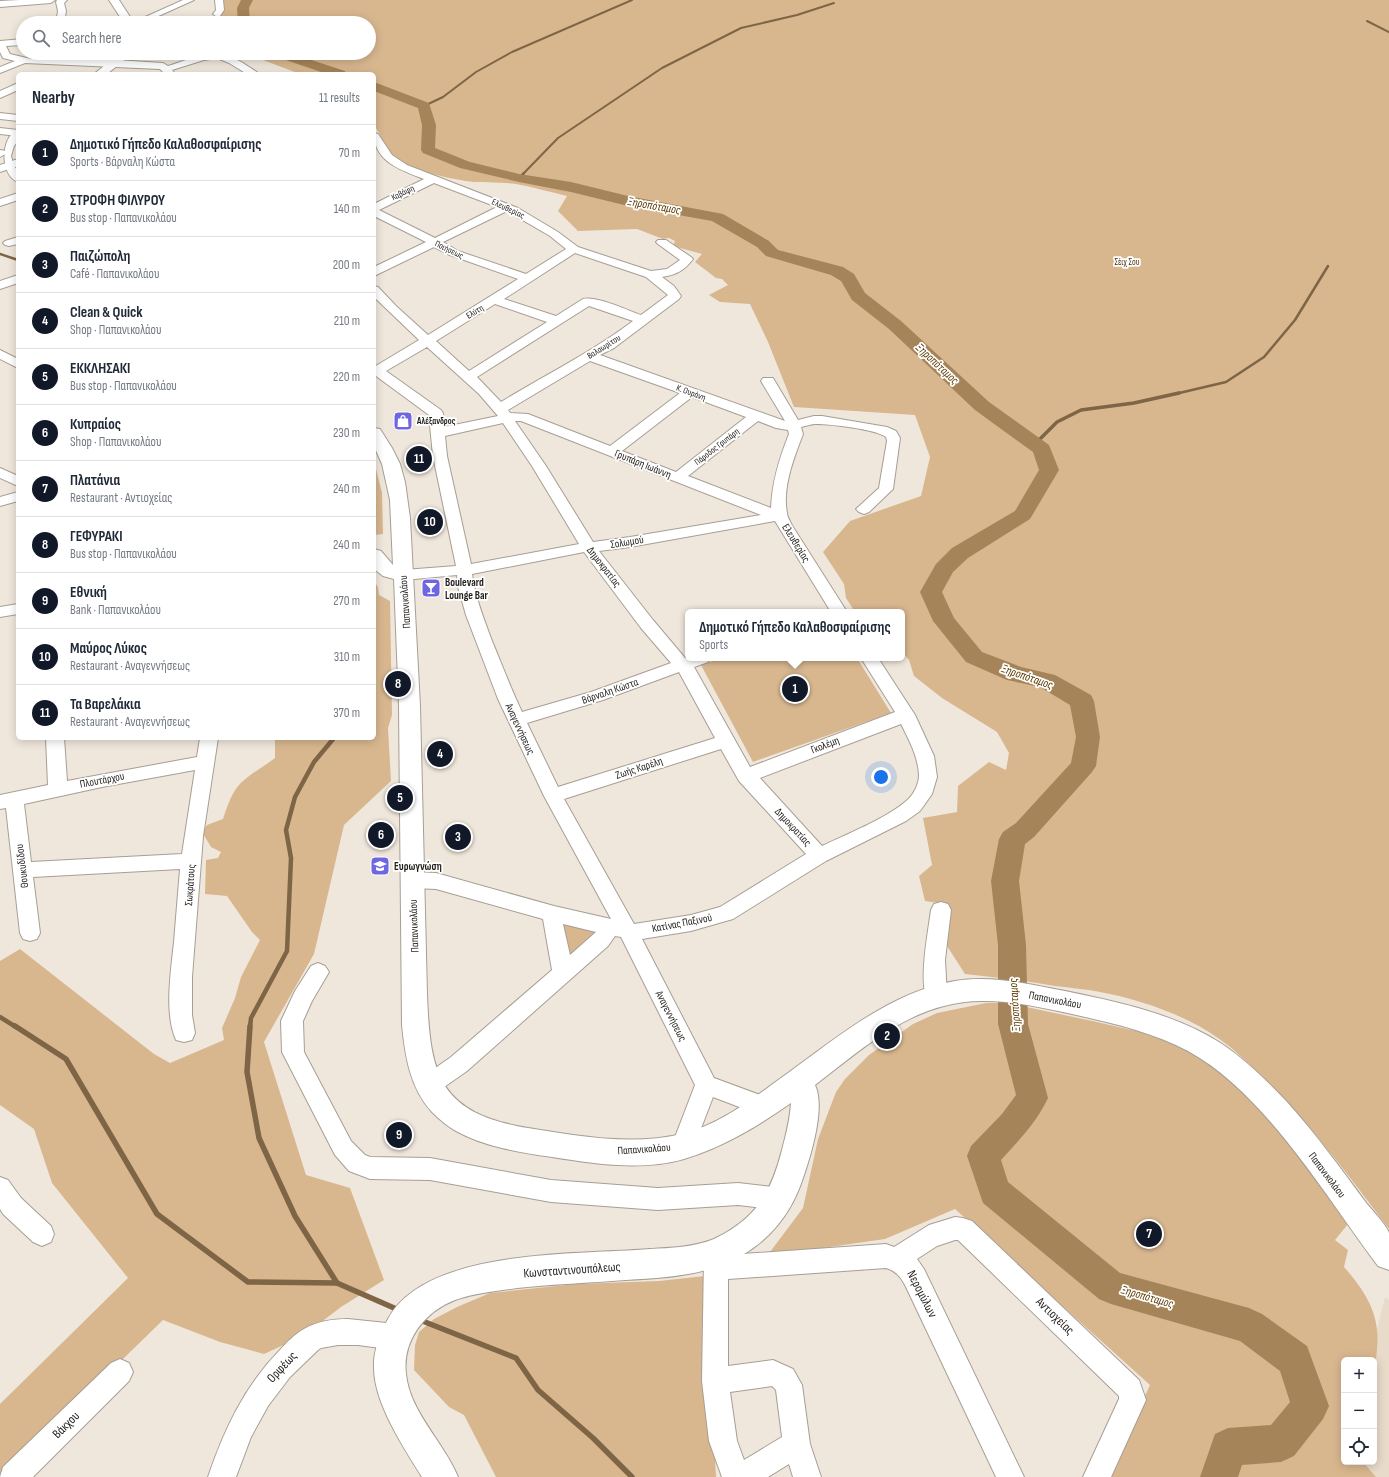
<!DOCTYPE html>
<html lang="en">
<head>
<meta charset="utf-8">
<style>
	body { margin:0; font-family:"Sofia Sans Condensed",sans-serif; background:#f6f6f7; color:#1f2937 }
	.controls { position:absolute; right:12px; bottom:12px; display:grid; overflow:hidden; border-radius:6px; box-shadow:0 2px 10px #0003 }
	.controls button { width:36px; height:36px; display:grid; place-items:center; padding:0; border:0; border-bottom:1px solid #e0e1e3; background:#fff; color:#1f2937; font:20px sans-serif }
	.you { position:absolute; left:881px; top:777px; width:14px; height:14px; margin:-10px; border:3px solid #fff; border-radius:50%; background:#1a73e8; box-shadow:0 0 0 6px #1a73e833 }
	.badge { display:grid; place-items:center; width:26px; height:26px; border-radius:50%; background:#111827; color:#fff; font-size:13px; font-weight:700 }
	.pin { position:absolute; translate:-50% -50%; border:2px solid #fff; box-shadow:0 1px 4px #0006 }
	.popup { position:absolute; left:685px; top:609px; width:220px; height:52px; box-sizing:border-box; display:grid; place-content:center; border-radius:6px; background:#fff; filter:drop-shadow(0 1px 3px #0005); font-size:13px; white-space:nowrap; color:#747a83 }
	.popup b { font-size:15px; color:#1f2937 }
	.popup::after { content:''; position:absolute; left:50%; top:100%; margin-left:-8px; border:8px solid transparent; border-top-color:#fff }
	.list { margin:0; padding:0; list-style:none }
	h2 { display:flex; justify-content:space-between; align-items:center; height:52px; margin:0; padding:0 16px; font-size:17px }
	h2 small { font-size:13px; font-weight:400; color:#747a83 }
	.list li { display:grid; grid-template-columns:26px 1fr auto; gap:12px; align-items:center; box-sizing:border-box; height:56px; padding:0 16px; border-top:1px solid #e0e1e3 }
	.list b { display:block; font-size:15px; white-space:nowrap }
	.list p { margin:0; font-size:13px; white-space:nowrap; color:#747a83 }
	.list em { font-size:13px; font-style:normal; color:#747a83 }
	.icon { flex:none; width:22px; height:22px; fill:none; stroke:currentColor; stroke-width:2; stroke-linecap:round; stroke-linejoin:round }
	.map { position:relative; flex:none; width:1389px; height:1477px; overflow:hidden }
	.search { position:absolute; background:#fff; box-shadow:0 2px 10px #0003; left:16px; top:16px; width:360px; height:44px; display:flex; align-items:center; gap:10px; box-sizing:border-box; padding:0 14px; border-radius:22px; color:#747a83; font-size:15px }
	.panel { position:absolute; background:#fff; box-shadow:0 2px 10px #0003; left:16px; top:72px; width:360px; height:668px; border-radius:6px }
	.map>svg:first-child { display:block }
</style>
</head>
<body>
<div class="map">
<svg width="1389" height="1477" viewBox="0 0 1389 1477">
	<rect width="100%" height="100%" fill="#f0e7dc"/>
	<polygon fill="#e9dbca" points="1385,1297 1389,1300 1389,1477 1376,1477 1363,1462 1374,1462 1374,1373 1377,1330"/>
	<g fill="#d8b78f">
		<path d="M221,0H1389V1229C1348,1175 1308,1121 1259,1074C1246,1061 1233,1048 1218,1038C1186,1015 1138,999 1100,992C1085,989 1070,988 1055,986C1025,981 995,977 965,974L947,946L945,904L925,901L919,876L932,865L923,818L957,812L958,786L989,762L1006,770L1009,753L997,732L942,698L914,676L909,660L902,652V612H855L846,598L844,584L823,552L850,521L921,496L930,457L915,415L794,407L768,342L750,304L720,302L709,295L728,285L722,279L716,278L695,262L702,254L673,246L675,241L669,238L663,239L637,229L578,231L558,211L567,196C550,192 533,187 516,184C502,182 488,183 474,182C454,180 408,170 393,157C383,148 383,135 374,126V74H300L263,60L239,53H369V23H200L214,19L223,11Z"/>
		<polygon points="374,461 382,493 383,534 374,535"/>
		<path d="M374,581L378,587L379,595L390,601L392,715L388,728L391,781L344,825L314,954L264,1042L306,1175L350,1188L384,1280L341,1307L303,1336L264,1354L220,1342L163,1320L5,1474L0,1473V1404L128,1278L52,1183L34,1129L0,1105V961L20,949L154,1054L170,1063L224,1040L222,1028L235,998L241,977L260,940L252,932L227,896L205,894L206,860L218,858L221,852L211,847L202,832L207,825L223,819C226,810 229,800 234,792C242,778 262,768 275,758V738H374Z"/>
		<polygon points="721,658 857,658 891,713 753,762 701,665"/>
		<polygon points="562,923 597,931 572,961 560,925"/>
		<path d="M986,1003H999L1017,1005L1097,1022L1144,1033L1186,1048L1234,1080L1280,1132L1348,1224L1335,1240L1348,1250L1344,1267C1360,1285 1375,1306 1377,1330C1379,1345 1375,1362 1374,1377V1360H1344V1462H1363L1376,1477H1107L1150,1385L955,1209L885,1239L767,1256L803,1208L818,1139L836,1092L845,1079L869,1055L913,1024L937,1013Z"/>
		<polygon points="705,1276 716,1477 496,1477 464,1415 449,1407 414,1370 415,1345 419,1332 434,1319 457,1307 490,1293 576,1284 659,1281"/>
	</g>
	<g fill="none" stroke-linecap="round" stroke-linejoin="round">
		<g stroke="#7d6546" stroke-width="2">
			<polyline points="1367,21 1389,32"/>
			<polyline points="424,106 443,97 476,72 512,52 632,0"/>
			<polyline points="523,174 558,138 662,68 741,28 797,15 834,3"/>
		</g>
		<g stroke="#7d6546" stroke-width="2.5">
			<polyline points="519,178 524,173"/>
			<polyline points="0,254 18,260"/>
			<polyline points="1175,394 1226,382 1264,357 1295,320 1328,266"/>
		</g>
		<polyline stroke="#7d6546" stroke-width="3.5" points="1042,449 1040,439 1057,422 1081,410 1134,403 1179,393"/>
		<g stroke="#7d6546" stroke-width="4.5">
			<polyline points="0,1017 16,1027"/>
			<polyline points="250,1027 251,1018 287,951 291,858 286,830 295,797 314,762 334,738"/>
		</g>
		<g stroke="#7d6546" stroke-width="5.5">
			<polyline points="15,1026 66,1059 157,1214 248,1282 337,1283"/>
			<polyline points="250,1026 247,1072 259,1138 295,1216 337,1283 401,1311"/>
			<polyline points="420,1320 516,1358 538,1390 593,1438 632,1477"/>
		</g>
		<g fill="#a58459" fill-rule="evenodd">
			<polygon points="241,0 253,0 249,8 250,23 238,23 237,8"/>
			<polygon points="272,53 290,53 345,71 346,74 327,74 274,56"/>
			<path d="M374,82L429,103L436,125L435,148L470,162L519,174L571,182L628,196L723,214L769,241L778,250L843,267L854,274L865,293L901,321L989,402L1049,445L1059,470L1030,519L968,558L953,572L942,592L954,618L982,652L1021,667L1055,675L1091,695L1094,701L1100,737L1096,766L1092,772L1034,837L1025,844L1019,881L1026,945L1028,1024L1048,1098C1037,1122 1018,1141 1001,1160L1008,1182L1120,1273L1249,1308L1262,1314L1307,1346L1329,1406L1323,1419L1294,1456L1281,1462L1242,1465L1238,1477H1200L1215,1434L1228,1428L1271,1425L1290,1402L1280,1371L1240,1341L1111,1304L1099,1299L983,1203L967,1156L971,1146L1002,1114L1016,1095L998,1024V945L991,881L999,839L1003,832L1016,823L1071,763L1076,737L1070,705L1040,687L1007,680L966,662L933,621L920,592L936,564L952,548L1015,511L1039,470L1033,452L975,410L889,329L852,300L841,281L831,275L766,256L757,247L712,221L628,206L571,192L519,182L460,168L423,153L421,150L422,125L418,108L374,91Z"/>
		</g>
		<g stroke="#a69e94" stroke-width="2">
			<g id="minor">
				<polygon points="19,0 55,0 51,3 0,7 0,1"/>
				<polygon points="57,0 67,0 64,3 66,11 64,23 56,23 58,11 56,2"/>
				<polygon points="183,0 194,0 143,23 132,23"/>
				<polygon points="215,0 223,0 224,10 220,16 217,17 213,14 216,10"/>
				<path d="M23,39V45L6,46L10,54L31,59L115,60L163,63L168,66C197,57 214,45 243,63C248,67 255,70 259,74H247L229,63L217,58L204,60L172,70L175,74H165L160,69L25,63L0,73V67L15,61L3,58L0,52V41Z"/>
				<polygon points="18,83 18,90 0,98 0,91"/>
				<polygon points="0,113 18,115 18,121 0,119"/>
				<polygon points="0,128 18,130 18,136 0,134"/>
				<path d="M374,133L378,134L392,155L407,165L518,208L558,232L578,247L651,271L667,269L680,260L658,244L656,242L658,240H666L691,257L693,259C685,270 676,275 662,277L674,286L681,296L679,299L614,348L600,355L785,421L761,381L763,378H773L798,420L814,416H822L887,427L896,431L900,438L893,489L869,512L864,514L859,512L856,509L879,488L887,441L886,437C875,429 830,424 816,424C811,424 806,426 801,427L803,434C794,458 782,487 787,513C787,517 791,523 793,527L847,612H831L775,521L630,547L599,551L653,620L685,658H710L708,662L694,667L750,767L895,712L861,658H878L915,715L934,756L937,777L932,794L920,811L906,821L826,861L733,919L691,931L642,939L714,1078L771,1099L774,1106L771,1113L763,1116L713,1097L692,1152L684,1155L676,1152L672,1145L695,1085L621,937L615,936L608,946L467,1071L437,1092L429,1095L421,1092L418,1085L421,1078L451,1057L552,970L543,919L436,889L412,888L405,885L402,880L405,875L412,872L436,873L554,906L611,919L544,796L498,699L466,615L458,587L457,575L404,580L398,578L396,575L398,572L404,570L456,566L433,456L429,415L376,376L374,377V367L419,340L374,297V286L378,287L396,306L428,335L518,279L450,255L434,247L374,276V267L426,242L374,216V204L424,179C401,170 374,162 374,133ZM434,183L497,207L435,238L379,210ZM507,211L550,236L566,249L526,274L458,251L443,242ZM575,253L646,277L668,295L641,315C626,310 598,296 583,299L556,316L504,299ZM495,304L547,322L469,371L436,341ZM589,306L633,321C592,352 545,375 501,402L477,377ZM427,347L479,394L498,416L444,427L443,413L441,410L386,371ZM590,361L680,393L610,446L528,414L510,413L508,410ZM692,397L746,417L676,472L622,451ZM515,421H521L761,515L630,537L593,542L546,466ZM758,421L776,428L788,430L789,434C779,459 772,482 771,508L688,476ZM503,423L532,466L579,544L471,564L447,456L445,436ZM584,552L641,628L671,663L591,692L522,712C511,689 502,665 492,641C484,619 475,597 472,574ZM679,672L715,738L558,787L527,723L603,700ZM901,724C909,740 918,756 919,775C919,785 913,796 905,802C885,819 847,834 822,846L760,778ZM721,749L739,781L806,854L720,907L691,915L634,924L564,799ZM563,924L596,932L570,955Z"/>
				<polygon points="0,150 6,151 7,153 0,157"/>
				<polygon points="18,159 18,166 0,172 0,165"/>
				<polygon points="18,193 18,200 0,206 0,199"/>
				<polygon points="18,237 18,244 9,246 5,245 3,243 5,241"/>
				<polygon points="18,275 18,283 0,289 0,281"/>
				<polygon points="0,350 18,359 18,368 0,359"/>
				<polygon points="0,468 18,476 18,486 0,478"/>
				<polygon points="18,492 18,501 0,506 0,497"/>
				<polygon points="18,604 18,614 0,617 0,607"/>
				<path d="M46,738H64L67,781L197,757L200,738H218L203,836L192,977V1015L195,1033L192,1040L184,1042L176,1040C164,1014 171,970 174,942C176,918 178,893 180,869L33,877L40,933L37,939L30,941L23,939L20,933L6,808L0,809V795L48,785ZM195,770L182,854L31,862L24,804L102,787Z"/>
				<path d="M941,902L948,904L951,910L945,960L947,996L944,1002L936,1005L928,1002C918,982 928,933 931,910L934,904Z"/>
				<polygon points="318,963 325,966 329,972 312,1001 303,1021 304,1052 351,1141 365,1155 370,1157 430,1158 551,1180 658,1188 738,1183 781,1188 789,1191 793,1199 789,1207 781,1210 738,1205 658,1210 551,1202 430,1180 370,1179 349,1171 335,1155 282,1052 281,1021 295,991 311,966"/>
				<polygon points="0,1177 8,1180 21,1198 51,1226 54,1234 51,1242 42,1246 33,1242 3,1214 0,1209"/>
				<path d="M955,1217L963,1218L972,1221L1139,1380L1146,1400L1111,1477H1083L1119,1399V1396L958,1240H955L937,1246L917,1259L924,1269L1024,1477H996L906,1287C901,1277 896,1271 886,1268L728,1279V1366L773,1360L793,1369L802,1385L810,1444L821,1477H793L789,1464L768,1477H722L709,1441L702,1381L704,1257L707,1249L716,1245L725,1249L728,1255L886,1244L894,1247L929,1225ZM772,1386L776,1390L782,1437L744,1460L737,1441L730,1392Z"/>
				<path d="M348,1319L396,1324L405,1328L409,1337L405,1346L396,1350L358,1345H338L321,1348L318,1350L290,1377L268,1406L251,1437L236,1477H208C224,1430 244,1387 279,1351C286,1343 295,1334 304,1329C318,1321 333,1319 348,1319Z"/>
				<polygon points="120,1359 129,1363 133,1372 129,1381 33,1477 0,1477 3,1467 111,1363"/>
			</g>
		</g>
		<g stroke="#a69e94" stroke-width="2">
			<g id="major">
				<polygon points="109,0 119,0 134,23 124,23"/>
				<polygon points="120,53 133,53 107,74 94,74"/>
				<path d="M18,130V141L14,146L11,156L14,166L18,171V182C0,176 0,136 18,130Z"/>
				<path d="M374,428L380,429L392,448L400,464L405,482L410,518L420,706L427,994C430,1076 439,1113 528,1128C578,1136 632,1146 682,1134C722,1124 756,1096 788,1073C839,1036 891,992 955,981C992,975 1029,984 1065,991C1118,1002 1176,1014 1222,1044C1246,1060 1267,1081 1287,1102C1316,1134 1341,1169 1367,1204C1373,1211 1387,1226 1389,1233C1389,1242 1389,1261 1389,1270L1378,1266C1326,1197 1265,1093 1188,1051C1152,1032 1112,1023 1072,1014C1044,1008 1015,1001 986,1001C917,999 867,1045 815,1085C826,1108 810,1158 802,1181C788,1222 758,1253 716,1267C687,1277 656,1278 626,1280C589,1283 553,1284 517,1288C496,1291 474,1293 455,1300C424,1312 402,1341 406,1374C410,1413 444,1442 458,1477H422C404,1448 374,1403 374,1368C373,1351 380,1334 388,1319C426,1248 578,1255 650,1249C670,1248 695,1247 714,1239C756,1219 771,1193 782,1150C786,1135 790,1119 791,1103C758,1126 724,1147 684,1159C642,1171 595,1164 552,1157C519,1152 485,1147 456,1131C447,1126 439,1119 432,1112C410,1088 405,1056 402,1025L399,706L394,579L383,576L374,569V549L381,551L393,565L390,500L382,464L374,446Z"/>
			</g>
		</g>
		<use href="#minor" fill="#fff" fill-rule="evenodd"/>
		<use href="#major" fill="#fff" fill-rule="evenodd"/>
	</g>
	<defs>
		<g id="shop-square" transform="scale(1)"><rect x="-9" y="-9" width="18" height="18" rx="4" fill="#6f66e1" stroke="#fff"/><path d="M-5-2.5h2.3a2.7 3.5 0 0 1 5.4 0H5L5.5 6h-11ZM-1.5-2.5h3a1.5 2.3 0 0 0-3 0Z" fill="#fff"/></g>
		<g id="bar-square" transform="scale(1)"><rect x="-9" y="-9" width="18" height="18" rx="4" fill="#6f66e1" stroke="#fff"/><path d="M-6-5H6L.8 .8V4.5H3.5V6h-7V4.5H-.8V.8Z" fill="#fff"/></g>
		<g id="school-square" transform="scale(1)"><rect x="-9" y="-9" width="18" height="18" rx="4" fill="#6f66e1" stroke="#fff"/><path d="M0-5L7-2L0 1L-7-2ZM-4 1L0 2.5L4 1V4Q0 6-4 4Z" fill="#fff"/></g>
	</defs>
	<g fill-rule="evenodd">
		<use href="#shop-square" x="403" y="421"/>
		<use href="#bar-square" x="431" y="588"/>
		<use href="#school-square" x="380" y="866"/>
	</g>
	<g text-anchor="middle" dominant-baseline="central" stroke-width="3.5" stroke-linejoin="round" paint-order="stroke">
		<g font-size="9" fill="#211e1a" stroke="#fff">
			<text transform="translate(403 193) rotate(-26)">Καβάφη</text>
			<text transform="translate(508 209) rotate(25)">Ελευθερίας</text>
			<text transform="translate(449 250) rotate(26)">Ποιήσεως</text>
			<text transform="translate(475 312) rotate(-31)">Ελύτη</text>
			<text transform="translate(604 347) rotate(-32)">Βαλαωρίτου</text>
			<text transform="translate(691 393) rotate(20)">Κ. Ουράνη</text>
			<text transform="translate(717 447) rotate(-38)">Πάροδος Γρυπάρη</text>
		</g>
		<g font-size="9" fill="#4b320f" stroke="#fff">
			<text x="1127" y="262">Σέιχ Σου</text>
		</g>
		<g font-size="9" font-weight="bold" fill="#211e1a" stroke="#fff" text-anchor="start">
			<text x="417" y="421">Αλέξανδρος</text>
		</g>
		<g font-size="11" fill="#211e1a" stroke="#fff">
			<text transform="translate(643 464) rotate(22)">Γρυπάρη Ιωάννη</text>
			<text transform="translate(627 542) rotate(-9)">Σολωμού</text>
			<text transform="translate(796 543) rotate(58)">Ελευθερίας</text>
			<text transform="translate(604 567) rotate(52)">Δημοκρατίας</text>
			<text transform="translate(405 602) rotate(-94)">Παπανικολάου</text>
			<text transform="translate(610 691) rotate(-19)">Βάρναλη Κώστα</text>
			<text transform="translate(520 729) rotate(65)">Αναγεννήσεως</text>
			<text transform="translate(825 745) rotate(-21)">Γκολέμη</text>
			<text transform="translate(639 768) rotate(-18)">Ζωής Καρέλη</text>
			<text transform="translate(102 780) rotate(-11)">Πλουτάρχου</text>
			<text transform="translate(793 827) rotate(47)">Δημοκρατίας</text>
			<text transform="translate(22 866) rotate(-97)">Θουκυδίδου</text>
			<text transform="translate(190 885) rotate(-86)">Σωκράτους</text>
			<text transform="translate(682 923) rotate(-11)">Κατίνας Παξινού</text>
			<text transform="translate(414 926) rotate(-92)">Παπανικολάου</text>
			<text transform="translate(1055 1000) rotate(11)">Παπανικολάου</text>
			<text transform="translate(671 1016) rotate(63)">Αναγεννήσεως</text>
			<text transform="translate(644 1149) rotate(-4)">Παπανικολάου</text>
			<text transform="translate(1327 1175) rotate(53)">Παπανικολάου</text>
		</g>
		<g font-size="11" font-weight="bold" fill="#211e1a" stroke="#fff" text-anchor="start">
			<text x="445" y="582">Boulevard<tspan x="445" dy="13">Lounge Bar</tspan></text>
			<text x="394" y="866">Ευρωγνώση</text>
		</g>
		<g font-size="12" font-style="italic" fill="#5c3900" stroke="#fff">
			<text transform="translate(654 206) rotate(10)">Ξηροπόταμος</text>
			<text transform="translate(937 364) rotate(43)">Ξηροπόταμος</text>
			<text transform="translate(1027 677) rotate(19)">Ξηροπόταμος</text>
			<text transform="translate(1015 1005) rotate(-94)">Ξηροπόταμος</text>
			<text transform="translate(1147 1297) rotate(16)">Ξηροπόταμος</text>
		</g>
		<g font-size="13" fill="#211e1a" stroke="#fff">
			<text transform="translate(572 1270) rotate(-4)">Κωνσταντινουπόλεως</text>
			<text transform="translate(922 1294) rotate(63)">Νερομύλων</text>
			<text transform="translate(1055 1316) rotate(44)">Αντιοχείας</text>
			<text transform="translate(282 1367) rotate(-47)">Ορφέως</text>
			<text transform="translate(66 1425) rotate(-45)">Βάκχου</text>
		</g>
	</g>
</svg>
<div class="controls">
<button>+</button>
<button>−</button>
<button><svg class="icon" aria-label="locate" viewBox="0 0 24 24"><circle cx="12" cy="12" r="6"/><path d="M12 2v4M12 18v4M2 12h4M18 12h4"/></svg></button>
</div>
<div class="you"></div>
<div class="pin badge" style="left:795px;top:689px">1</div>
<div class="popup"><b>Δημοτικό Γήπεδο Καλαθοσφαίρισης</b>Sports</div>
<div class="pin badge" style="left:887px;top:1036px">2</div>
<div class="pin badge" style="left:458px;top:837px">3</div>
<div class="pin badge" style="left:440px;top:754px">4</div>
<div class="pin badge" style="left:400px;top:798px">5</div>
<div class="pin badge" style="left:381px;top:835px">6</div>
<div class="pin badge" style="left:1149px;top:1234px">7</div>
<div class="pin badge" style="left:398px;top:684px">8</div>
<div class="pin badge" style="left:399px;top:1135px">9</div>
<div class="pin badge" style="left:430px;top:522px">10</div>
<div class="pin badge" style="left:419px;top:459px">11</div>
<div class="search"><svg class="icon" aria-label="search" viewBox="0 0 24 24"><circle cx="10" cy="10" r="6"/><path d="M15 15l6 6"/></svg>Search here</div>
<section class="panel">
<h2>Nearby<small>11 results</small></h2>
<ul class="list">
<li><span class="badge">1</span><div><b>Δημοτικό Γήπεδο Καλαθοσφαίρισης</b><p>Sports · Βάρναλη Κώστα</p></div><em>70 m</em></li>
<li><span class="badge">2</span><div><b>ΣΤΡΟΦΗ ΦΙΛΥΡΟΥ</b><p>Bus stop · Παπανικολάου</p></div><em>140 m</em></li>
<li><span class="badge">3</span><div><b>Παιζώπολη</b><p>Café · Παπανικολάου</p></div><em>200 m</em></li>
<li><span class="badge">4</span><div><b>Clean &amp; Quick</b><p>Shop · Παπανικολάου</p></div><em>210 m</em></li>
<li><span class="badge">5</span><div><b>ΕΚΚΛΗΣΑΚΙ</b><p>Bus stop · Παπανικολάου</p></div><em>220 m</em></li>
<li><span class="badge">6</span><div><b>Κυπραίος</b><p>Shop · Παπανικολάου</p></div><em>230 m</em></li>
<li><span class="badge">7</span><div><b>Πλατάνια</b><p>Restaurant · Αντιοχείας</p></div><em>240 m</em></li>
<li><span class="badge">8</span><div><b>ΓΕΦΥΡΑΚΙ</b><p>Bus stop · Παπανικολάου</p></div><em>240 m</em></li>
<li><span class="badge">9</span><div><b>Εθνική</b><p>Bank · Παπανικολάου</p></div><em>270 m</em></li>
<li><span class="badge">10</span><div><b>Μαύρος Λύκος</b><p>Restaurant · Αναγεννήσεως</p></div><em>310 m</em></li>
<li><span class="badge">11</span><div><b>Τα Βαρελάκια</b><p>Restaurant · Αναγεννήσεως</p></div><em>370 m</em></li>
</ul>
</section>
</div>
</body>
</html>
